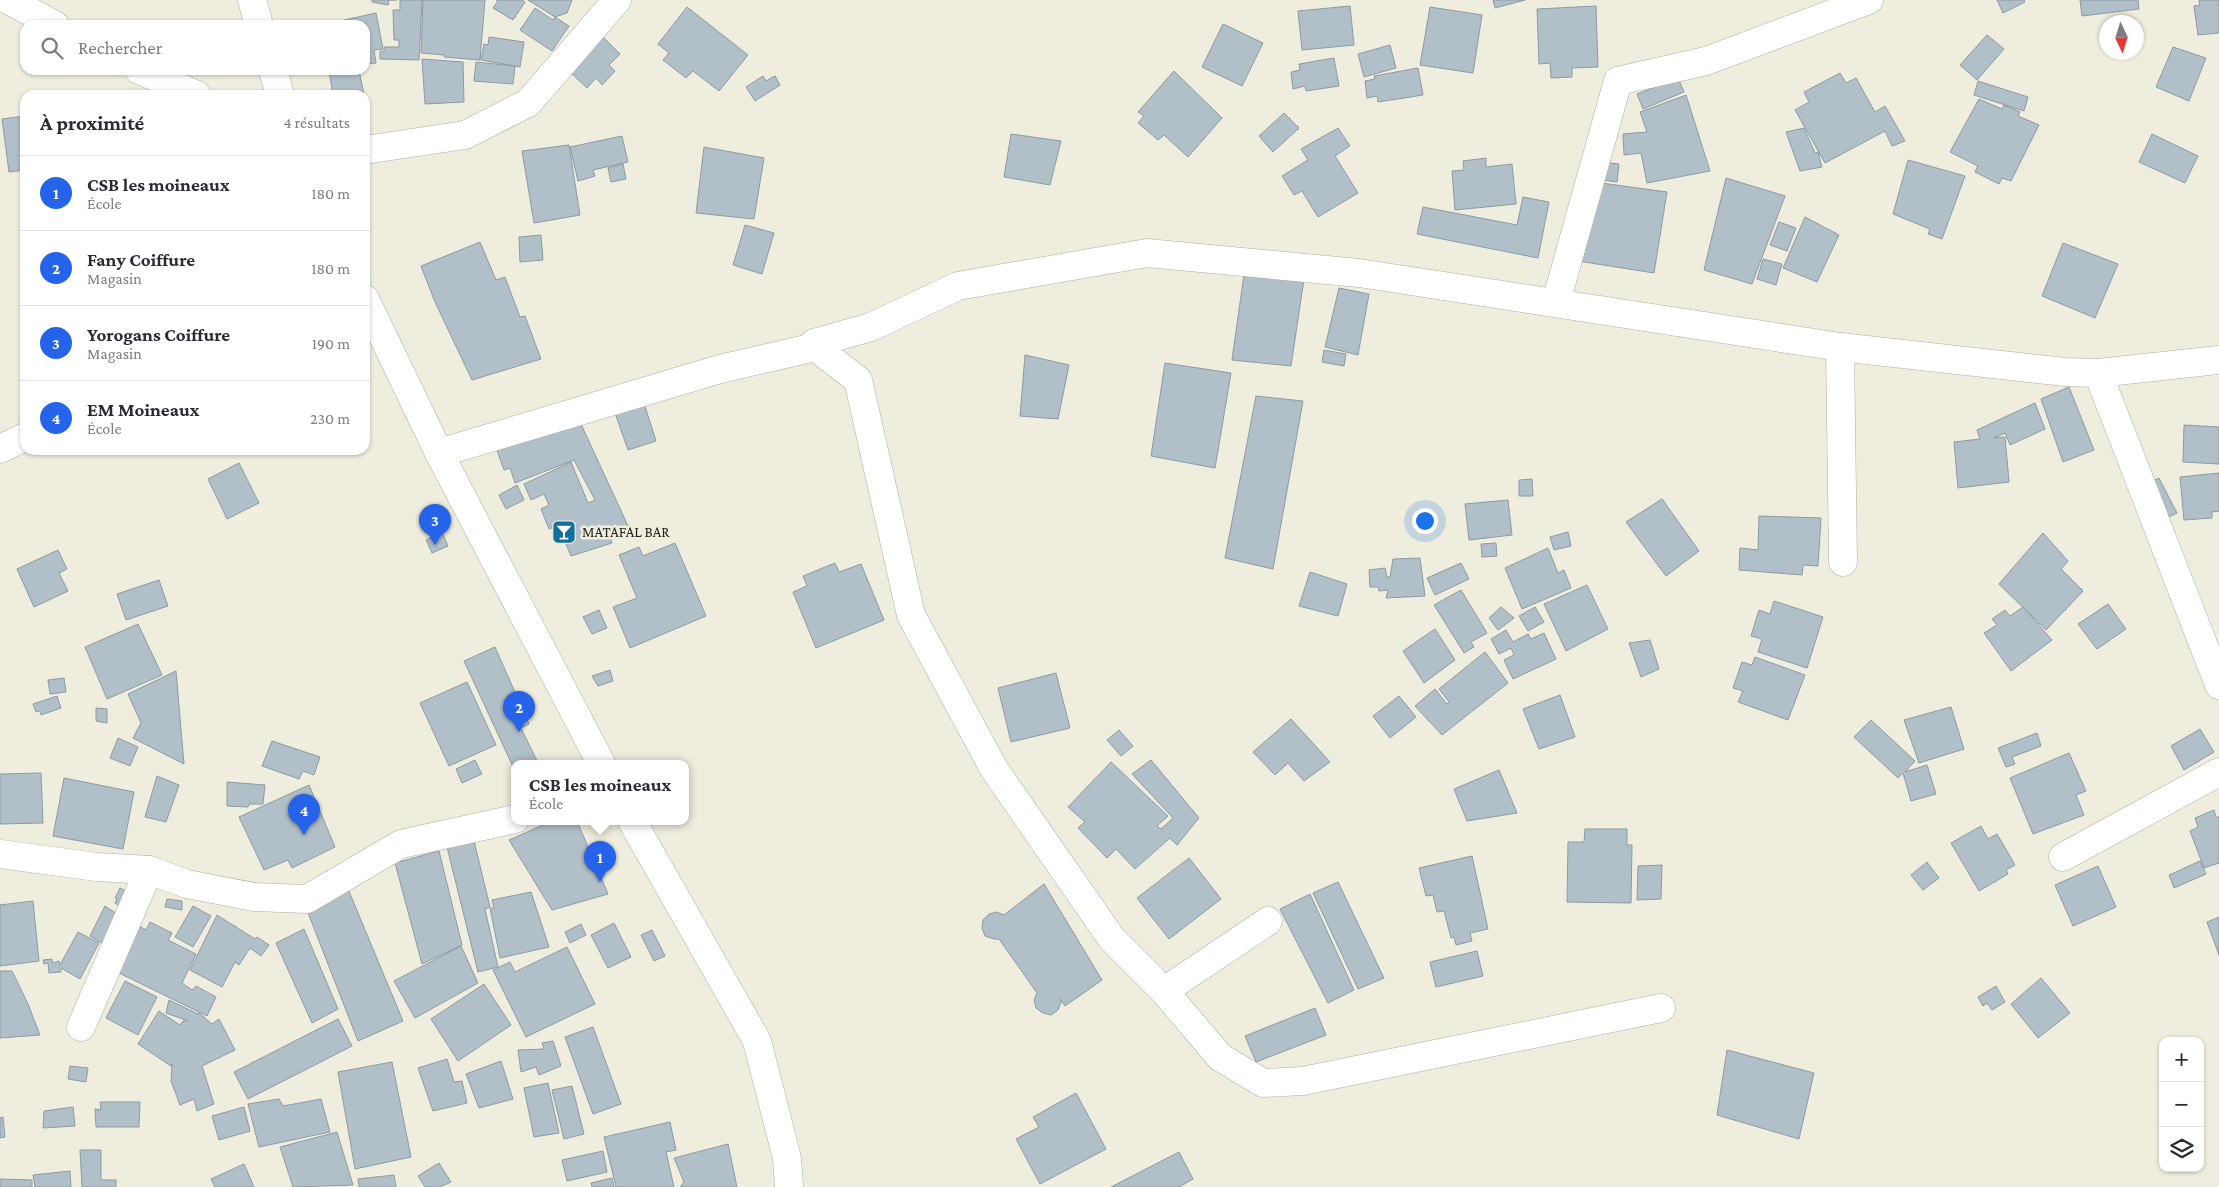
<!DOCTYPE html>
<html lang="fr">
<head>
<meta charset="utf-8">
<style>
	body { margin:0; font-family:"Crimson Pro",serif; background:#f7f7f7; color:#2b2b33 }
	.controls { position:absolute; right:15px; bottom:15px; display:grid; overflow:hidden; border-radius:10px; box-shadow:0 1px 4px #0004 }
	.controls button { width:45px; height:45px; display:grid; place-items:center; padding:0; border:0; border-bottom:1px solid #e1e1e2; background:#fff; color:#2b2b33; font:25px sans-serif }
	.compass { position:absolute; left:2099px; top:15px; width:45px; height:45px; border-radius:50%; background:#fff; box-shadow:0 1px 4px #0004; rotate:176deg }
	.you { position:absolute; left:1424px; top:520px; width:18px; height:18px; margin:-12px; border:4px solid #fff; border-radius:50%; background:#1a73e8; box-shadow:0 0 0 8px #1a73e833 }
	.badge { display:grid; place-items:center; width:32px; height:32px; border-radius:50%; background:#2563eb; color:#fff; font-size:16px; font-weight:700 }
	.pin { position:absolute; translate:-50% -41px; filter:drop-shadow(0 1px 2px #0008) }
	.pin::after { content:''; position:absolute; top:26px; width:18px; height:15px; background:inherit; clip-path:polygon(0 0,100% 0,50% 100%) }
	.popup { position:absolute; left:511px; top:760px; width:178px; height:65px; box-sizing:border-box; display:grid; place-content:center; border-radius:10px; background:#fff; filter:drop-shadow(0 1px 4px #0005); font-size:16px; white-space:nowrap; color:#7c7c81 }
	.popup b { font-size:19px; color:#2b2b33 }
	.popup::after { content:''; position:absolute; left:50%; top:100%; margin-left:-10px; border:10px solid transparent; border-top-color:#fff }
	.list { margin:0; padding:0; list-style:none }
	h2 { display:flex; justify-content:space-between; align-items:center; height:65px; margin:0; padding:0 20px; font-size:21px }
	h2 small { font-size:16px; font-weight:400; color:#7c7c81 }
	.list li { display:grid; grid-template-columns:32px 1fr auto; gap:15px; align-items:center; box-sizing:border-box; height:75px; padding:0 20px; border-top:1px solid #e1e1e2 }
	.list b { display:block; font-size:19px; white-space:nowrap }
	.list p { margin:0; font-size:16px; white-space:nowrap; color:#7c7c81 }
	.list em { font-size:16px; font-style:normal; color:#7c7c81 }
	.icon { flex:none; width:28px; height:28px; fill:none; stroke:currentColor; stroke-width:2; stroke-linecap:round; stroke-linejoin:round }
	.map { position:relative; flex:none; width:2219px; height:1187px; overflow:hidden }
	.search { position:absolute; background:#fff; box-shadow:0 1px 4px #0004; left:20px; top:20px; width:350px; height:55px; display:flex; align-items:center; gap:12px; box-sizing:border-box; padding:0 18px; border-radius:15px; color:#7c7c81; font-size:19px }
	.panel { position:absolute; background:#fff; box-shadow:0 1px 4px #0004; left:20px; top:90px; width:350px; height:365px; border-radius:15px }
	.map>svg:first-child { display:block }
</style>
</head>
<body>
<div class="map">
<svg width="2219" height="1187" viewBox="0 0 2219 1187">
	<rect width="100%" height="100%" fill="#efedde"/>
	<g fill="#b1bfc8" stroke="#8d9aa3">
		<polygon points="372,0 397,0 389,0 388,5 372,2"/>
		<polygon points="400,0 422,0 419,60 380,59 380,51 384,51 384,47 399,47 399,40 394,40 393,10 400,10"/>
		<polygon points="423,0 485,0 480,60 444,57 444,55 421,53"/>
		<polygon points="496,0 522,0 525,2 513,20 493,8 498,1"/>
		<polygon points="528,0 572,0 567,13 555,17"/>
		<polygon points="1493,0 1525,0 1495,8"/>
		<polygon points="1997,0 2024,0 2025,2 2003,13"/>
		<polygon points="2080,0 2138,0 2139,9 2082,16"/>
		<polygon points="2199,0 2219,0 2219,33 2198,35 2194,6 2200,5"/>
		<polygon points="1350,6 1354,45 1302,50 1298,11"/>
		<polygon points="1596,6 1598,67 1572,68 1572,77 1551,78 1550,63 1539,64 1537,9"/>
		<polygon points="687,7 748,55 719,91 693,71 686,78 663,60 669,53 658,44"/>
		<polygon points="1430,7 1482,15 1473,73 1420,65"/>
		<polygon points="535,8 553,20 555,17 569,26 552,51 520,30"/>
		<polygon points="376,13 383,49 374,50 376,63 365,64 365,25 322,25"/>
		<polygon points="1223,24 1263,43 1242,86 1202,67"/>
		<polygon points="1987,35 2004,49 1977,80 1960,65"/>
		<polygon points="602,36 620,54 609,65 615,71 602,85 596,78 587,88 568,70"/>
		<polygon points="489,37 524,42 520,67 481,60 484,44 488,45"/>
		<polygon points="1390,45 1396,68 1364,77 1358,54"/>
		<polygon points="2173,47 2206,58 2189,101 2156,87"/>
		<polygon points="1334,58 1339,86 1306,91 1305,86 1293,89 1291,72 1300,70 1299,64"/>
		<polygon points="422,59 463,62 464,102 425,104"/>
		<polygon points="476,62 515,66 513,84 474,81"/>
		<polygon points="1418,68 1423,95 1378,102 1377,96 1367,98 1365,81 1375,79 1374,76"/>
		<polygon points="329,70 359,70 364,95 333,95"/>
		<polygon points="1174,71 1222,118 1188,157 1164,135 1158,140 1138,123 1144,116 1138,112"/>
		<polygon points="1840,73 1846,83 1856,78 1875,112 1885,106 1905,141 1892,146 1885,131 1825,163 1795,110 1809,102 1804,92"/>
		<polygon points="763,76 766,81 775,76 780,85 755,101 746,87"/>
		<polygon points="1678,78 1684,92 1643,109 1637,94"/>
		<polygon points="1978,81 2028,97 2024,111 1974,95"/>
		<polygon points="1686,95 1710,171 1647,183 1641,153 1624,155 1623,134 1647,132 1640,112"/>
		<polygon points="1979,99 2002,109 2004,105 2020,112 2018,116 2039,125 2011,181 2002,178 1999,184 1975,172 1978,166 1950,152"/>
		<polygon points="1284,113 1299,128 1273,152 1259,136"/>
		<polygon points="25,116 25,170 9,172 2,119"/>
		<polygon points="1338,128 1350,146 1335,156 1358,193 1318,217 1302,191 1294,195 1282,176 1308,160 1301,149"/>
		<polygon points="1804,128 1815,153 1818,152 1822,167 1800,171 1786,132"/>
		<polygon points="1011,134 1061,141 1050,185 1004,177"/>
		<polygon points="2152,134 2198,156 2185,183 2139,162"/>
		<polygon points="622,136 628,162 593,170 595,176 578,181 570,147"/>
		<polygon points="569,145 580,215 534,223 522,151"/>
		<polygon points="704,147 764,158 754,219 696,213"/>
		<polygon points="1486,158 1486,167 1512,164 1516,204 1455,210 1452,171 1464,170 1463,161"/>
		<polygon points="1908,160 1965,176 1942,239 1928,234 1930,229 1893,214"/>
		<polygon points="1603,162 1619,164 1617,182 1601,180"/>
		<polygon points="623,164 626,179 611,182 608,168"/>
		<polygon points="1726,178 1785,196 1752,284 1704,270"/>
		<polygon points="1594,182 1667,192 1654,273 1578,261"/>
		<polygon points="1523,197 1549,202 1538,258 1417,234 1423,207 1517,225"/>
		<polygon points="1805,217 1839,235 1817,282 1783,268"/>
		<polygon points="1779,222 1796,228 1787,251 1770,245"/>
		<polygon points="745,225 774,233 762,274 733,265"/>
		<polygon points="541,235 543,260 520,262 519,237"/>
		<polygon points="480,242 496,280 505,277 520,317 525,316 541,359 472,380 435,302 421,266"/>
		<polygon points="2063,243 2118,264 2095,318 2042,296"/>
		<polygon points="1763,259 1782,264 1776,285 1757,279"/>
		<polygon points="1245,267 1304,279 1291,366 1232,360"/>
		<polygon points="1339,288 1369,294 1358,355 1325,347"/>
		<polygon points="1324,350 1346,354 1344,366 1322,362"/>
		<polygon points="1025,355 1069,365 1058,419 1020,416"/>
		<polygon points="1165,363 1231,373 1215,468 1151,456"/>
		<polygon points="2069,387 2094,450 2063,462 2041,399"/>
		<polygon points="1256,396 1303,401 1273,569 1225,558"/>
		<polygon points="643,400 656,441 628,450 614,410"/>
		<polygon points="2035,403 2045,429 2010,445 2005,433 1994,438 2005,437 2009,482 1958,488 1954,442 1980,439 1977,430"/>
		<polygon points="580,422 629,528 610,537 612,543 571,556 558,525 549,529 541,509 549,505 544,494 531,500 524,484 571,462 588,503 595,500 574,460 515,483 510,468 504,470 496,448"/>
		<polygon points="2184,425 2219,427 2219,464 2183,462"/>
		<polygon points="239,463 259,503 227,519 208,479"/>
		<polygon points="2219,473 2219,511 2212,512 2212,518 2184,520 2180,477"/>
		<polygon points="2159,478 2177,513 2161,521 2143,486"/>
		<polygon points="1532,479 1533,496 1519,496 1519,480"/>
		<polygon points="517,485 524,500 506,509 499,495"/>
		<polygon points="1662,499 1699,551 1666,576 1626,522"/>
		<polygon points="1508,500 1512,535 1469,540 1465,504"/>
		<polygon points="1759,516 1821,518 1818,566 1803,565 1802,575 1739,570 1740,548 1758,550"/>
		<polygon points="442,532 448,546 432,553 426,540"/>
		<polygon points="1568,532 1571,546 1554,550 1550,537"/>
		<polygon points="2043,533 2068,561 2061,569 2083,591 2046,630 1999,584"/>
		<polygon points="675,543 706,616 630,648 613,607 637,598 619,555 639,547 643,556"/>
		<polygon points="1496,543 1497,556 1482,557 1481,544"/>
		<polygon points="1548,548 1558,573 1564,570 1571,588 1522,609 1505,568"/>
		<polygon points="58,550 67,569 59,573 68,591 34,607 17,569"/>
		<polygon points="1420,558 1425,596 1386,598 1388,590 1379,591 1378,587 1370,587 1369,570 1385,568 1387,577 1390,577 1393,559"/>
		<polygon points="835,563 839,572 861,564 884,620 816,648 793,592 807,586 803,576"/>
		<polygon points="1461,563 1469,579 1435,595 1427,578"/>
		<polygon points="1310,572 1347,584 1338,616 1299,606"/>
		<polygon points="159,580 168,606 126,620 117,594"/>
		<polygon points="1587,585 1608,629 1566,651 1544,604"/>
		<polygon points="1461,590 1487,633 1471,642 1474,647 1464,653 1434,605"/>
		<polygon points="1774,601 1823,617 1807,668 1758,652 1762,639 1751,636 1759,610 1770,614"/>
		<polygon points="2108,604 2126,629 2097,649 2078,624"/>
		<polygon points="1501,607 1514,618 1498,630 1489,618"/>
		<polygon points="1535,607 1544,622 1528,631 1519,616"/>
		<polygon points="2023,607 2052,640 2011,671 1984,633 1997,625 1992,619 2005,610 2010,616"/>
		<polygon points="599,610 607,628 592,634 583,617"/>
		<polygon points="138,624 162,675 107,699 85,647"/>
		<polygon points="1435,629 1455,660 1424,683 1403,651"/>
		<polygon points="1506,630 1513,642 1528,634 1531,639 1544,633 1556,659 1513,679 1504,660 1514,655 1511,648 1499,654 1491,639"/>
		<polygon points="1650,640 1659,669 1641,677 1629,643"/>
		<polygon points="495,647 529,724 521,728 538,763 515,763 515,771 464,661"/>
		<polygon points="1485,652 1508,683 1442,735 1415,706 1435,689 1447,704 1449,702 1439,689"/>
		<polygon points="1755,657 1805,675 1788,720 1738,702 1743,691 1733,688 1742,662 1752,665"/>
		<polygon points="610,670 613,681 598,686 592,676"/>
		<polygon points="176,671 184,764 133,738 141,723 128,694"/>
		<polygon points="1056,673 1070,728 1011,742 998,688"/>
		<polygon points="64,678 66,692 50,694 48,680"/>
		<polygon points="467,682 496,745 449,766 420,703"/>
		<polygon points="1560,695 1575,737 1539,749 1523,709"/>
		<polygon points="57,696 61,708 41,715 40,711 36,712 33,704"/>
		<polygon points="1399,696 1416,717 1390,738 1373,716"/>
		<polygon points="1951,707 1964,749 1919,763 1904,720"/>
		<polygon points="96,708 107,709 107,723 96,721"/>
		<polygon points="1291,719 1330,762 1304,781 1288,763 1275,775 1253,752"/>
		<polygon points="1871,720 1915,761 1905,772 1927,765 1936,794 1911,801 1903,773 1898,778 1854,737"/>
		<polygon points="2200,729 2214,752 2184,770 2171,746"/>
		<polygon points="1119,730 1133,746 1121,756 1107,740"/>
		<polygon points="2037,733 2041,746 2012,757 2015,764 2006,767 1998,748"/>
		<polygon points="118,738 138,747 130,766 110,758"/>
		<polygon points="272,741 320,757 314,775 303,771 299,779 262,766"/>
		<polygon points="2069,753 2086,791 2076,795 2084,815 2033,834 2010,778"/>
		<polygon points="475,760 482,774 462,783 456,769"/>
		<polygon points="1151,760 1199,818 1177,845 1170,838 1135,869 1116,849 1107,858 1078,828 1085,822 1068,807 1111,762 1168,816 1157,826 1161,829 1173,818 1132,774"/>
		<polygon points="1499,770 1517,813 1467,821 1454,789"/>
		<polygon points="41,773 43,823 0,824 0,774"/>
		<polygon points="157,776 179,785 166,822 145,817"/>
		<polygon points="64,778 134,792 123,849 53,836"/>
		<polygon points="227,782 265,785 263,804 249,804 248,807 227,806"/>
		<polygon points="309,785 335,847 292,868 288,860 264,870 239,817"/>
		<polygon points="2214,810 2216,817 2219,817 2219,863 2204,868 2190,831 2198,827 2195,818"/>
		<polygon points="552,821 577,821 608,894 552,910 509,840"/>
		<polygon points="1981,826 1988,839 1997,834 2015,865 2006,870 2008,874 1979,891 1951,843"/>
		<polygon points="1585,829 1627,829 1627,845 1632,845 1631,903 1567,902 1568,842 1584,842"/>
		<polygon points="474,841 490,907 485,909 498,967 478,972 447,847"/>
		<polygon points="439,851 462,945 422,964 395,863"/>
		<polygon points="1472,856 1488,929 1470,933 1472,941 1456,945 1454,937 1451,938 1444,911 1437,912 1433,895 1426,896 1419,868"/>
		<polygon points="1189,858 1221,899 1169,939 1137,898"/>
		<polygon points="2200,861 2206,874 2174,888 2169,875"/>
		<polygon points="1927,862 1939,878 1923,890 1911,875"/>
		<polygon points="1662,865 1661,899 1637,900 1638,866"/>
		<polygon points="2098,866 2116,907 2073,926 2055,885"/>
		<polygon points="1338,882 1384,978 1358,989 1313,893"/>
		<polygon points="1044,884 1102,980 1065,1006 1060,999 1061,1002 1058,1010 1051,1015 1043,1013 1036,1008 1034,1000 1037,993 999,939 994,939 985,936 982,928 983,920 989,914 997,912 1004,915"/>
		<polygon points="120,888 135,896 125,909 115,903 117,899 115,898"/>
		<polygon points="348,889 403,1021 358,1041 305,905"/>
		<polygon points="531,892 549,947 500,958 490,908 494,908 492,900"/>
		<polygon points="1310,894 1354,990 1328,1003 1280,909"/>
		<polygon points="167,899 182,901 182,910 165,907"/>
		<polygon points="33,901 39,961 0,966 0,905"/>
		<polygon points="105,906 123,918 108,947 90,936"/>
		<polygon points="193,906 211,916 193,947 175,937"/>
		<polygon points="217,915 255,939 257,937 269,945 261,956 250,948 239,965 235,962 222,987 190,970"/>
		<polygon points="2219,917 2219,955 2207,922"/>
		<polygon points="150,922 172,933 168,940 196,954 182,983 192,990 196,986 216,997 207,1016 117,972 139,926 146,930"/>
		<polygon points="614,923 631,957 608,968 591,935"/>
		<polygon points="581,924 586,935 570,943 565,932"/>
		<polygon points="304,929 338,1009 312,1023 276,943"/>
		<polygon points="652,930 665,956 654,961 641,935"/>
		<polygon points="78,932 99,943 80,979 61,968 61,972 49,973 48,963 44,964 43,960 52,959 53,963 59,961 60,965"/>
		<polygon points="461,946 478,983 415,1018 394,981"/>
		<polygon points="567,947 595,1004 526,1037 493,970 510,962 515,972"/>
		<polygon points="1477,951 1483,976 1436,987 1430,962"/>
		<polygon points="0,971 12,971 28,1004 40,1035 0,1038"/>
		<polygon points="2041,978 2070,1013 2038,1038 2011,1004"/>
		<polygon points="125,981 157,997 138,1035 106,1018"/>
		<polygon points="484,984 511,1025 458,1061 431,1019"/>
		<polygon points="1996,986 2005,1002 1992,1010 1987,1003 1983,1006 1978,997"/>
		<polygon points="169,1000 198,1014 199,1013 212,1024 219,1019 235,1050 202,1066 214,1104 197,1111 194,1099 180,1105 171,1081 172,1064 171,1066 138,1044 159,1011 180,1025 183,1021 188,1021 166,1013"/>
		<polygon points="1315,1008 1326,1035 1256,1062 1245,1036"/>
		<polygon points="338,1019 352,1046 248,1099 234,1072"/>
		<polygon points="593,1027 621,1104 593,1114 565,1037"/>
		<polygon points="553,1041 561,1066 539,1075 536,1067 521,1072 518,1050 544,1049 542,1043"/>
		<polygon points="1727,1050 1814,1073 1799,1139 1717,1115"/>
		<polygon points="447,1059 454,1082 462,1081 467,1103 433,1111 418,1068"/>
		<polygon points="501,1061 513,1099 479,1108 466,1074"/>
		<polygon points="392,1062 411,1157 355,1169 338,1072"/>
		<polygon points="70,1066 88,1068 86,1082 68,1079"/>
		<polygon points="548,1083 559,1133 534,1137 524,1088"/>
		<polygon points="572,1086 584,1134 564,1139 552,1090"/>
		<polygon points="1076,1093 1106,1149 1040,1184 1016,1139 1039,1127 1033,1117"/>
		<polygon points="279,1099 283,1106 321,1099 330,1132 259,1147 248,1104"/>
		<polygon points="100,1102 140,1102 139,1127 96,1127 95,1109 101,1110"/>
		<polygon points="73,1107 75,1126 43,1128 44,1111"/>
		<polygon points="244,1107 250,1131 219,1140 212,1116"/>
		<polygon points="3,1117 5,1137 0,1138 0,1118"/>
		<polygon points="670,1122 676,1150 666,1152 674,1187 616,1187 604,1137"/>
		<polygon points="337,1132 353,1185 293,1187 280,1147"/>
		<polygon points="728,1144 737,1187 680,1187 684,1182 674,1158"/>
		<polygon points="80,1150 101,1150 101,1180 116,1180 116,1187 82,1187"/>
		<polygon points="603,1151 607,1172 567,1181 562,1160"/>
		<polygon points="1179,1152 1193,1179 1179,1187 1111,1187"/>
		<polygon points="439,1163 451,1182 440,1187 425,1187 418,1176"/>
		<polygon points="244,1164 254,1187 215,1187 211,1179"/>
		<polygon points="70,1171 71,1187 35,1187 33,1175"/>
		<polygon points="394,1175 396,1187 359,1187 358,1179"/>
		<polygon points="612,1178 614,1187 592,1187 591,1183"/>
		<polygon points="0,1179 32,1180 32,1187 0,1187"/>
	</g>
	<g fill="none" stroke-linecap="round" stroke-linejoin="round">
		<g stroke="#b1afa0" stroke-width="29">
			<g id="minor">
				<polyline points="8,0 55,25"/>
				<polyline points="139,70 197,95"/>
				<polyline points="365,150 465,135 528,103 617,0"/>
				<polyline points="1556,302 1618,81 1706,61 1869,0"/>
				<polyline points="815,347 858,380 911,615 994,769 1112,939 1164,991 1220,1057 1263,1083 1303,1081 1661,1008"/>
				<polyline points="1840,347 1843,562"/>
				<polyline points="2098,373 2219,685"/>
				<polyline points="0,449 25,437"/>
				<polyline points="439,453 720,369 815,347 814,343 871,327 958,286 1147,253 1359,273 1840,347 2065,372 2098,373 2219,360"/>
				<polyline points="0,854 97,867 149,870 187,884 254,897 307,899 401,844 515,819"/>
				<polyline points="2063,857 2219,772"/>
				<polyline points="1164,991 1268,921"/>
				<polyline points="81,1027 149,870"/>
			</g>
		</g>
		<g stroke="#b1afa0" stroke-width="29">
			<g id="major">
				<polyline points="252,0 259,25"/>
				<polyline points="273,70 280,95"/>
				<polyline points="365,299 439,453 601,763"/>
				<polyline points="632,821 757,1041 787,1158 789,1187"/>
			</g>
		</g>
		<use href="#minor" stroke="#fff" stroke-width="28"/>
		<use href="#major" stroke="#fff" stroke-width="28"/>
	</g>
	<defs>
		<g id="bar-square" transform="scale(1.25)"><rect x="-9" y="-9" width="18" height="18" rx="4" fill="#0f719f" stroke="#efedde"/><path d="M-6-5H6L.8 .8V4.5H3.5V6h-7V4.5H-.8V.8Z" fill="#fff"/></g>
	</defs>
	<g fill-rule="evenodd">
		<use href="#bar-square" x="564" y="532"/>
	</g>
	<g text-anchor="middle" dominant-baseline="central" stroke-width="5" stroke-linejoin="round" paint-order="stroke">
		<g font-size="15" fill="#25241f" stroke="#efedde" text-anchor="start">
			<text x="582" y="532">MATAFAL BAR</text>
		</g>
	</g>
</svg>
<div class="controls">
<button>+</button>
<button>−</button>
<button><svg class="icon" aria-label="layers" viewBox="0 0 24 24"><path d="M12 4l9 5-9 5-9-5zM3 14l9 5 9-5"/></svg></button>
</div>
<svg class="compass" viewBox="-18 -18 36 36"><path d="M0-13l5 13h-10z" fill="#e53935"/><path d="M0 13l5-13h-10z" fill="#7c7c81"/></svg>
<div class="you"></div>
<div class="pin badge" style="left:600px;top:882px">1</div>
<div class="popup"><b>CSB les moineaux</b>École</div>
<div class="pin badge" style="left:519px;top:732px">2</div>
<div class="pin badge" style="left:435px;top:545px">3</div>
<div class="pin badge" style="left:304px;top:835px">4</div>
<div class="search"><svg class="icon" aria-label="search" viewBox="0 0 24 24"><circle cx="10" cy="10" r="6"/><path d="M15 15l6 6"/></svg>Rechercher</div>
<section class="panel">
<h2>À proximité<small>4 résultats</small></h2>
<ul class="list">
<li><span class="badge">1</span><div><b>CSB les moineaux</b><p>École</p></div><em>180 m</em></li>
<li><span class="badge">2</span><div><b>Fany Coiffure</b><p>Magasin</p></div><em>180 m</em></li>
<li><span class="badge">3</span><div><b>Yorogans Coiffure</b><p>Magasin</p></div><em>190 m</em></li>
<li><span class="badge">4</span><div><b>EM Moineaux</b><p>École</p></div><em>230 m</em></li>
</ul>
</section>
</div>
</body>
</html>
